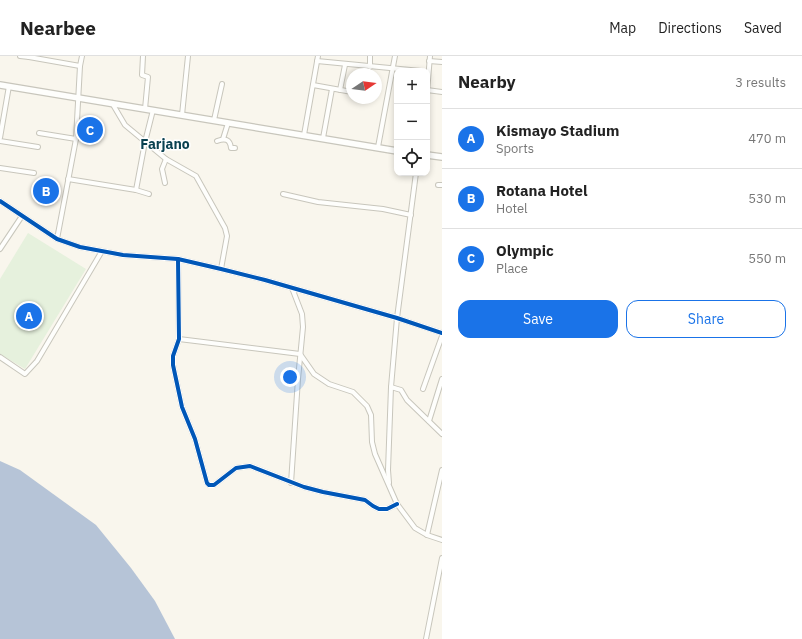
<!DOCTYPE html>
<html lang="en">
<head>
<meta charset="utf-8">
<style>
	body { margin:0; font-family:"IBM Plex Sans",sans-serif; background:#f2f2f2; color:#222 }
	.controls { position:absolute; right:12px; top:12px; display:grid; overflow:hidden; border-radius:8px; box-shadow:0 2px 6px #0003 }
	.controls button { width:36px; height:36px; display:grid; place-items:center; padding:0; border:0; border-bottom:1px solid #e0e0e0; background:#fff; color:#222; font:20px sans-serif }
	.compass { position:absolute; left:346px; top:12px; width:36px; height:36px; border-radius:50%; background:#fff; box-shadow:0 2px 6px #0003; rotate:77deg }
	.you { position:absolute; left:290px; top:321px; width:14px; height:14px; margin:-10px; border:3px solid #fff; border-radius:50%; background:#1a73e8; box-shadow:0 0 0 6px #1a73e833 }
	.badge { display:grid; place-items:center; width:26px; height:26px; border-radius:50%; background:#1a73e8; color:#fff; font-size:13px; font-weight:700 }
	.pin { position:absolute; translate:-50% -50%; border:2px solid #fff; box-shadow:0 1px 4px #0006 }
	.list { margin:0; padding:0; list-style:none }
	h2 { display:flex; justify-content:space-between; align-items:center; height:52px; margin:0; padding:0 16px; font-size:17px }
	h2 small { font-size:13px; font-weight:400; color:#767676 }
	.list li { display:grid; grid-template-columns:26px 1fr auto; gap:12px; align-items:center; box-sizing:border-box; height:60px; padding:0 16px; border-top:1px solid #e0e0e0 }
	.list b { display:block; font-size:15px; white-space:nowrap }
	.list p { margin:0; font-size:13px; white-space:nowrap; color:#767676 }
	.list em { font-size:13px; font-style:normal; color:#767676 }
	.actions { display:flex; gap:8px; padding:12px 16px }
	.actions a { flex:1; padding:9px 0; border:1px solid #1a73e8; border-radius:12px; text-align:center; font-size:14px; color:#1a73e8 }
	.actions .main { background:#1a73e8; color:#fff }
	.icon { flex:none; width:22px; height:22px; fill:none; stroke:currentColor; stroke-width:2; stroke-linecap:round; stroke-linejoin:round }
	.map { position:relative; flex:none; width:442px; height:583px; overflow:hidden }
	header { display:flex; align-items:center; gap:24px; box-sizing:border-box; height:56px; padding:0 20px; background:#fff; border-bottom:1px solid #e0e0e0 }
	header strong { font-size:19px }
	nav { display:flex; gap:22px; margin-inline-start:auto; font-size:14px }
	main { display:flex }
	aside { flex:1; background:#fff }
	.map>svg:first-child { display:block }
</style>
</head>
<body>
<header>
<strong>Nearbee</strong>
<nav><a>Map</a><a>Directions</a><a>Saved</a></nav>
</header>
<main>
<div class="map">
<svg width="442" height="583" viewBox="0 0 442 583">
	<rect width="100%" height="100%" fill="#f9f6ed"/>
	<polygon fill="#e6f1dd" points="28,177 86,213 25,313 0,298 0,223"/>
	<polygon fill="#b6c4d7" points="0,405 20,414 96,469 131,512 155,545 175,583 0,583"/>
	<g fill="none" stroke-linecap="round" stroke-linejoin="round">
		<g stroke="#c8c6bc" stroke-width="6">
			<g id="minor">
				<polyline points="20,0 29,1 29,0"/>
				<polyline points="143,0 142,19 148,21 145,53"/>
				<polyline points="370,0 370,11"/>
				<polyline points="29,1 80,10"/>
				<polyline points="317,5 421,15"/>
				<polyline points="429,5 442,6"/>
				<polyline points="313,29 352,36"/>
				<polyline points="340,34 345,9"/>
				<polyline points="427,34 442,36"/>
				<polyline points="427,36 430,0"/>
				<polyline points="112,47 125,69 166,103 196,120 225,172 227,180 221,213"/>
				<polyline points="182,59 188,0"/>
				<polyline points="214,64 222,28"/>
				<polyline points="39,77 76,83"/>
				<polyline points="304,79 318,0"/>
				<polyline points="0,82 9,30"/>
				<polyline points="323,82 332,33"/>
				<polyline points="223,83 228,67"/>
				<polyline points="0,85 38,91"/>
				<path d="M217,85C225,82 230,83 231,92H235"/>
				<polyline points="378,91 395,0"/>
				<polyline points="0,112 34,117"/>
				<polyline points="68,123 136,134 149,138"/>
				<polyline points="165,127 162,113 166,103"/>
				<polyline points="438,129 442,129"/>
				<polyline points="136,134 145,86 153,54"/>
				<polyline points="283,138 318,146 383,153 411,159"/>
				<polyline points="0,145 57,183 80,191 123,199 178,203 221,213 265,224 397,262 442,277"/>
				<polyline points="57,183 76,83 80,10 82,0"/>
				<polyline points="0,193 22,160"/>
				<polyline points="178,203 179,283 173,300 173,309 182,351 195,383 207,427 209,429 214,429 236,412 250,410 304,431 323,436 365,444 373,450 379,453 387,453 397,448"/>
				<polyline points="179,283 300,298 314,318 329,328 353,336 367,350 371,359 372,386 375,398 397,448 415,472 427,479 442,484"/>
				<polyline points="0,301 25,318 37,305 102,195"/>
				<polyline points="391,331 401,334 407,344 442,378"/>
				<polyline points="423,333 442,280"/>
				<polyline points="429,365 442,323"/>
				<polyline points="291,427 298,323 303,271 302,258 292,232"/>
				<polyline points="389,427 388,414 391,331 397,262 416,117"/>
				<polyline points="427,479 442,414"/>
				<polyline points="426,583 442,502"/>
			</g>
		</g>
		<g stroke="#c8c6bc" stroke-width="8">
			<g id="major">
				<polyline points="0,29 397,95"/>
				<polyline points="427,99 442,101"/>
			</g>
		</g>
		<use href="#minor" stroke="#fefefc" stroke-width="4"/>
		<use href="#major" stroke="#fefefc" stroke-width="5.5"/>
		<g stroke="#fff" stroke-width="6">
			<g id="cycleway">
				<polyline points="0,145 57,183 80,191 123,199 178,203 221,213 265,224 397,262 442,277"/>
				<polyline points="178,203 179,283 173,300 173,309 182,351 195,383 207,427 209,429 214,429 236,412 250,410 304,431 323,436 365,444 373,450 379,453 387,453 397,448"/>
			</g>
		</g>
		<use href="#cycleway" stroke="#0057b8" stroke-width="4"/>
	</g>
	<g text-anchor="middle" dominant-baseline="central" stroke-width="3" stroke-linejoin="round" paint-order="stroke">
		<g font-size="14" font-weight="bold" fill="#0a4151" stroke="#fff">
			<text x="165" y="88">Farjano</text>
		</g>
	</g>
</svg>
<div class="controls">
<button>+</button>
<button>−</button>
<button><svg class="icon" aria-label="locate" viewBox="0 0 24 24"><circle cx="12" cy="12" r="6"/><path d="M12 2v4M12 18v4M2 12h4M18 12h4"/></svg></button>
</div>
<svg class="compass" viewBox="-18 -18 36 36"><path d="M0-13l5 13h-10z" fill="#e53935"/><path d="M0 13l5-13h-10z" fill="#767676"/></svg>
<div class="you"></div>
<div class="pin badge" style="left:29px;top:260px">A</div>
<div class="pin badge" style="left:46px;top:135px">B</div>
<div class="pin badge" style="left:90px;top:74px">C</div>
</div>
<aside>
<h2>Nearby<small>3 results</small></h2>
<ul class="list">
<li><span class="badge">A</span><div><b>Kismayo Stadium</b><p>Sports</p></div><em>470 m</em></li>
<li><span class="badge">B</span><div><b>Rotana Hotel</b><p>Hotel</p></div><em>530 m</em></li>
<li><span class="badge">C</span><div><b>Olympic</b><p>Place</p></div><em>550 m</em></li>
</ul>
<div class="actions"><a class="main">Save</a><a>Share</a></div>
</aside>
</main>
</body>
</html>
